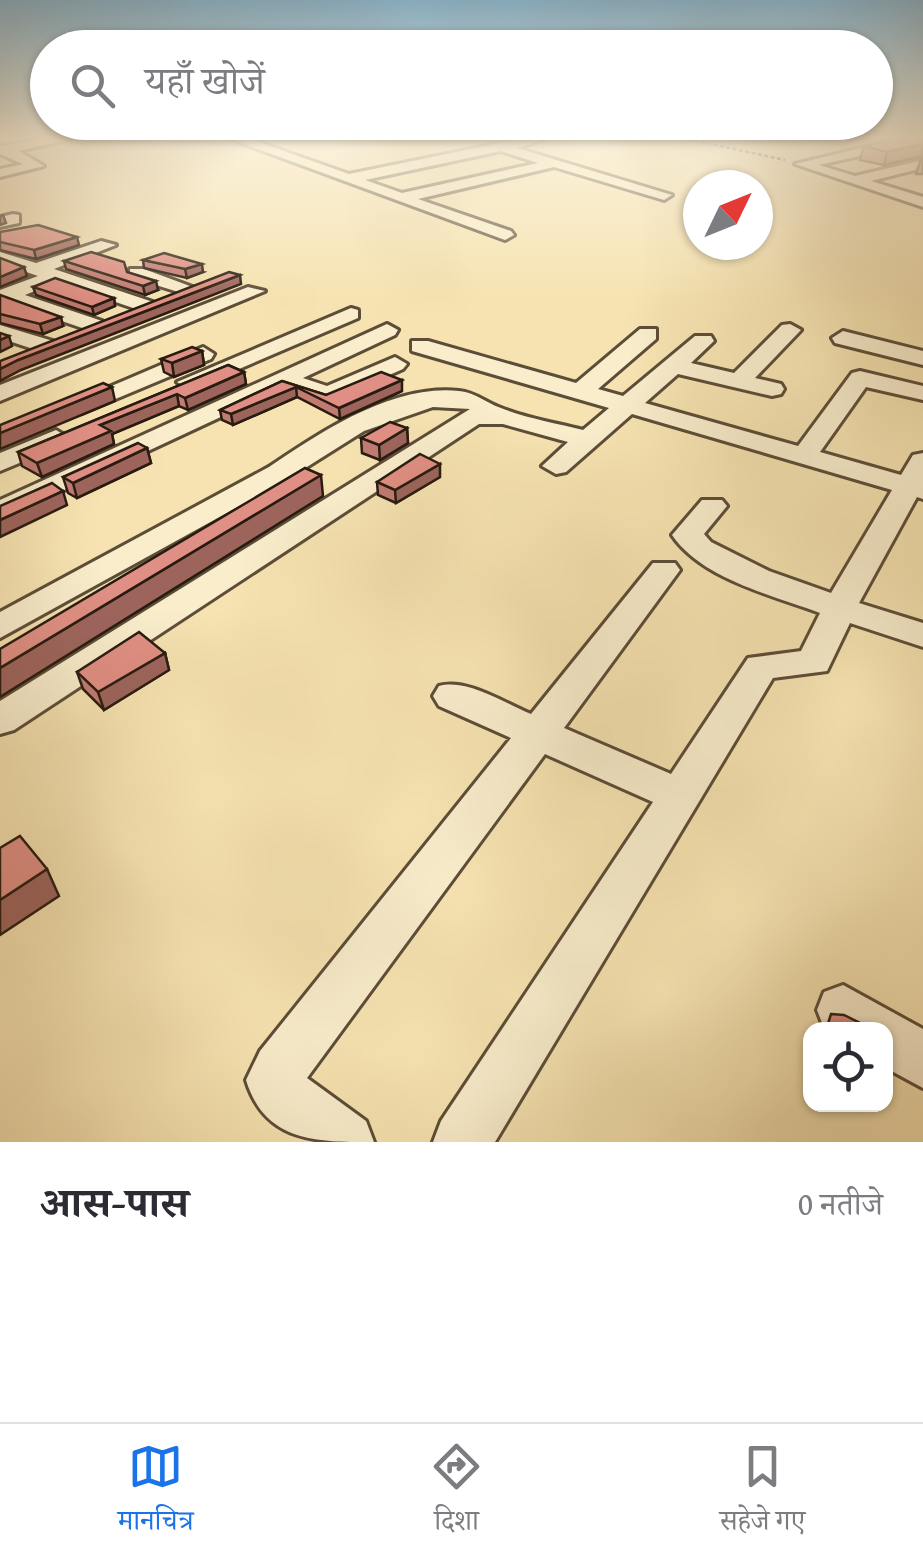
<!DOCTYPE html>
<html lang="hi">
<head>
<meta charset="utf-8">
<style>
	body { margin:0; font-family:"Gentium Book Plus","Noto Serif Devanagari",serif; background:#f7f7f7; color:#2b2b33 }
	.controls { position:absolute; right:30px; bottom:30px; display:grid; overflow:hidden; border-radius:20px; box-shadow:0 2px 8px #0004 }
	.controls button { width:90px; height:90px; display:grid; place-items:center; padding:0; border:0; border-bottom:2px solid #e1e1e2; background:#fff; color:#2b2b33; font:50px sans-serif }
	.compass { position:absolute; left:683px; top:170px; width:90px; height:90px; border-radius:50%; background:#fff; box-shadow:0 2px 8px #0004; rotate:47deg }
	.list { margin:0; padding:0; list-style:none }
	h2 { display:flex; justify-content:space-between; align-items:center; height:130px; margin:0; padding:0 40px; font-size:42px }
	h2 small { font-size:32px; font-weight:400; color:#7c7c81 }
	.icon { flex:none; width:55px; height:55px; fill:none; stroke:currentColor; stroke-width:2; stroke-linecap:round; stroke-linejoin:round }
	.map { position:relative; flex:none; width:923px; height:1142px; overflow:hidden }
	.search { position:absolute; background:#fff; box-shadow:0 2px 8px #0004; left:30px; right:30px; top:30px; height:110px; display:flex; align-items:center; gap:25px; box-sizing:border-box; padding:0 35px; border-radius:55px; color:#7c7c81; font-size:38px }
	.sheet { height:280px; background:#fff }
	nav { display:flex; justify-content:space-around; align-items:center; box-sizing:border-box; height:140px; border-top:2px solid #e1e1e2; background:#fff; font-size:28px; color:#7c7c81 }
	nav a { display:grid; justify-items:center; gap:5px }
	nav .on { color:#1a73e8 }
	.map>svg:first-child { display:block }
</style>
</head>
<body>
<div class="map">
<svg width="923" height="1142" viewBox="0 0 923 1142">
	<rect width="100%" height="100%" fill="#f6e3b1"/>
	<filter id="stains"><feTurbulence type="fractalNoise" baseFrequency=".002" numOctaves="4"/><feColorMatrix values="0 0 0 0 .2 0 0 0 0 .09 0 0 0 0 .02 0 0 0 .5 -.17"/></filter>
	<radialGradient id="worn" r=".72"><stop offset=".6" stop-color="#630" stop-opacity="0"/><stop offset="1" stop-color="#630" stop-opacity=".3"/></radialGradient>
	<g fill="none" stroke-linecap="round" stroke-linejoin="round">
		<g stroke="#5c4d38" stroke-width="6">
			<g id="minor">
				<polygon points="39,139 70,139 19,151 44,166 0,177 0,169 23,164 0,154 0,146"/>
				<path d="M231,139H250L349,174L520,139H546L517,148L672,195L664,200L554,167L418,199L511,231L514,235L505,240ZM501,151L538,163L402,193L365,180Z"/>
				<polygon points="899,139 923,142 819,165 855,176 923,160 923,168 871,181 923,197 923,207 795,164"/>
				<polygon points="13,214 19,215 19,223 0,227 0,217"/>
				<polygon points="101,241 116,245 54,269 153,302 153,310 139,310 57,282 25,295 102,321 105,326 94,332 0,300 0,290 38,276 0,263 0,252 36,263"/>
				<polygon points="130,269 144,269 198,289 188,295 130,277"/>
				<polygon points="248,287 265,291 0,401 0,385"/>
				<polygon points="351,308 358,310 358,318 197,387 189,389 177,382"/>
				<polygon points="387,324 398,330 395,335 303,378 327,386 395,357 407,364 403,369 328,402 283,388 0,520 0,500"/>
				<path d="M790,324L801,330L755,378L781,384L784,389L781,394L772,396L678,374L645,403L798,446L852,373L860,371L923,386V400L866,387L820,452L901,475L913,455L923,453V499L917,497L859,603L923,623V647L850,623L827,671L773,678L495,1142H433L441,1121L653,802L545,754L307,1078L366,1121L374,1142C316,1142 265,1142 246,1080L260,1051L511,738L439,706L433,696L439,686C467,678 504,703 531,714L653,563H675L680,570L564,728L671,774L748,658L801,651L820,613C772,595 702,579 672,535L702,500H722L727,506L704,534L711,542L769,571L831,593L892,490L632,414L566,472L556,474L542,466L568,442L503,424H479L14,730L0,734V701L470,409L433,407L364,431L283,482L0,638V612L269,467C321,432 392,384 459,391C477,393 486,403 501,408C526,418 556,423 583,430L609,408L412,351V341H428L576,383L640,329H656V339L598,389L623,396L695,336H711L714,341L691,363L734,373L782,325Z"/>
				<polygon points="0,325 53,341 56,346 45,353 0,338"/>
				<polygon points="843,331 923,351 923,365 835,343 832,338"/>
				<polygon points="203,347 214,354 211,359 82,413 73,416 60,408"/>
				<polygon points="56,430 69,438 65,444 0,471 0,453"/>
				<polygon points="843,985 923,1029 923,1088 886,1068 886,1030 824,1028 817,1010 824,992"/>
			</g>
		</g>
		<polyline stroke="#281b10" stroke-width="2.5" stroke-dasharray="4 2.5" stroke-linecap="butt" points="688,139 785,160"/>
		<use href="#minor" fill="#f9edcc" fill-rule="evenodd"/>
	</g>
	<g fill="#c17b72" stroke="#281b10" stroke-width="2.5">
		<polygon points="923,139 923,174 916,174 922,156 884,165 860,160 864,146"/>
		<polygon points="0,232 79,245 36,259 0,250"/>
		<polygon points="143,260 203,272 187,278 144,268"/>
		<polygon points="64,261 127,272 158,290 145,295 66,269"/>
		<polygon points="33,287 114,298 115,306 94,315 36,295"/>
		<polygon points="0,295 63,326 43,334 0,323"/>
		<polygon points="202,351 204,365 174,377 164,372 161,359"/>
		<polygon points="228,365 244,372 246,384 188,410 179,406 112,434 114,444 42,477 22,466 18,452"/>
		<polygon points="282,381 326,395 402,391 340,419 297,397 233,425 222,420 220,410"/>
		<polygon points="407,428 408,443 380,460 362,453 361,438"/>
		<polygon points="147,448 151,463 77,498 68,493 63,477"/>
		<polygon points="440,477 396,503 378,495 377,482"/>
		<polygon points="165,653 169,670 104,710 83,689 77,672"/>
	</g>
	<g fill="#9d645c" stroke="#281b10" stroke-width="2.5">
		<polygon points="923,144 922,156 884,165 887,152"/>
		<polygon points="3,215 6,223 0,225 0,216"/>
		<polygon points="77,237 79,245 36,259 34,250"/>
		<polygon points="202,264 203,272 187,278 185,269"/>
		<polygon points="24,267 27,276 0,287 0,277"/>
		<polygon points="240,275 241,284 21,370 0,381 0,369 18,360"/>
		<polygon points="156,281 158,290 145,295 143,286"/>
		<polygon points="114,298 115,306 94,315 92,307"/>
		<polygon points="61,317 63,326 43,334 40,324"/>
		<polygon points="9,336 12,346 0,352 0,340"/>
		<polygon points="202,351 204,365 174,377 172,363"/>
		<polygon points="244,372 246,384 188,410 185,398"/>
		<polygon points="402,380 402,391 340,419 339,408"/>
		<polygon points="112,387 115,401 0,449 0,433"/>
		<polygon points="296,387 297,397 233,425 231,414"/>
		<polygon points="177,394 179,406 112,434 114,444 42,477 37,463 100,425"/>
		<polygon points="407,428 408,443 380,460 379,445"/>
		<polygon points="147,448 151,463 77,498 73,483"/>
		<polygon points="440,464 440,477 396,503 395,490"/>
		<polygon points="321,475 323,496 0,697 0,668"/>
		<polygon points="63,491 67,505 0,537 0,520"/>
		<polygon points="165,653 169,670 104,710 98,692"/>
		<polygon points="47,869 59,896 0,935 0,900"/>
	</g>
	<g fill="#e08f84" stroke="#281b10" stroke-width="2.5">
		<polygon points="896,139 923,139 923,144 887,152 864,146"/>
		<polygon points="38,225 77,237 34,250 0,242 0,232"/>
		<polygon points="91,252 124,262 127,272 156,281 143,286 64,261"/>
		<polygon points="164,253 202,264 185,269 143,260"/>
		<polygon points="0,258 24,267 0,277"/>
		<polygon points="229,272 240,275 18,360 0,369 0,361"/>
		<polygon points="55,278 114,298 92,307 33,287"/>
		<polygon points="0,295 61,317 40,324 0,314"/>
		<polygon points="0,333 9,336 0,340"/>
		<polygon points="192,347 202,351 172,363 161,359"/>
		<polygon points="228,365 244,372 185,398 177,394 100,425 111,431 37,463 18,452"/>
		<polygon points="381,372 402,380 339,408 296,387 231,414 220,410 282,381 326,395"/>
		<polygon points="103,383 112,387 0,433 0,425"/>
		<polygon points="390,422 407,428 379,445 361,438"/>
		<polygon points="138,443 147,448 73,483 63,477"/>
		<polygon points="420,454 440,464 395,490 377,482"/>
		<polygon points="305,468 321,475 0,668 0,649"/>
		<polygon points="52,483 63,491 0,520 0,506"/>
		<polygon points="139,632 165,653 98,692 77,672"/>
		<polygon points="20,836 47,869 0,900 0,848"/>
		<polygon points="831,1014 844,1015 868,1027 867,1030 826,1030"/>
	</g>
	<linearGradient id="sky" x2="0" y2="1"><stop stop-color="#8ab8d2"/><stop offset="0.46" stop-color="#fbf2dc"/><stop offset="1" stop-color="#fbf2dc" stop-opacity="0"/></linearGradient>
	<rect width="923" height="299" fill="url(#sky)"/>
	<rect width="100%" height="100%" filter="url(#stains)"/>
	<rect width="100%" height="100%" fill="url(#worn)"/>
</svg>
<div class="controls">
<button><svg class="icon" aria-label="locate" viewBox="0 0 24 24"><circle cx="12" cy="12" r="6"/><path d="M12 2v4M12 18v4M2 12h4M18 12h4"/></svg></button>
</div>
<svg class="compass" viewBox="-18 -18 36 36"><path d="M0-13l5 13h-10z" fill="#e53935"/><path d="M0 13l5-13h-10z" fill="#7c7c81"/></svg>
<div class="search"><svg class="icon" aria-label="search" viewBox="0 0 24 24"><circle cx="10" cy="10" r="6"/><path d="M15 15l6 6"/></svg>यहाँ खोजें</div>
</div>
<section class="sheet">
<h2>आस-पास<small>0 नतीजे</small></h2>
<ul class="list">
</ul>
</section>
<nav>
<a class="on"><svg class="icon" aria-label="map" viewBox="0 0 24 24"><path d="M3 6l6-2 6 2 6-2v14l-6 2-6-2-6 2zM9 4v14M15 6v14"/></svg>मानचित्र</a>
<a><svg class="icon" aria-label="directions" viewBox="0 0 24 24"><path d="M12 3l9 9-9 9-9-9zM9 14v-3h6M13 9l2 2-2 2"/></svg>दिशा</a>
<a><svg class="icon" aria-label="saved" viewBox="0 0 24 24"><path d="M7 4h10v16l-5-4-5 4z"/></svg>सहेजे गए</a>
</nav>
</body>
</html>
